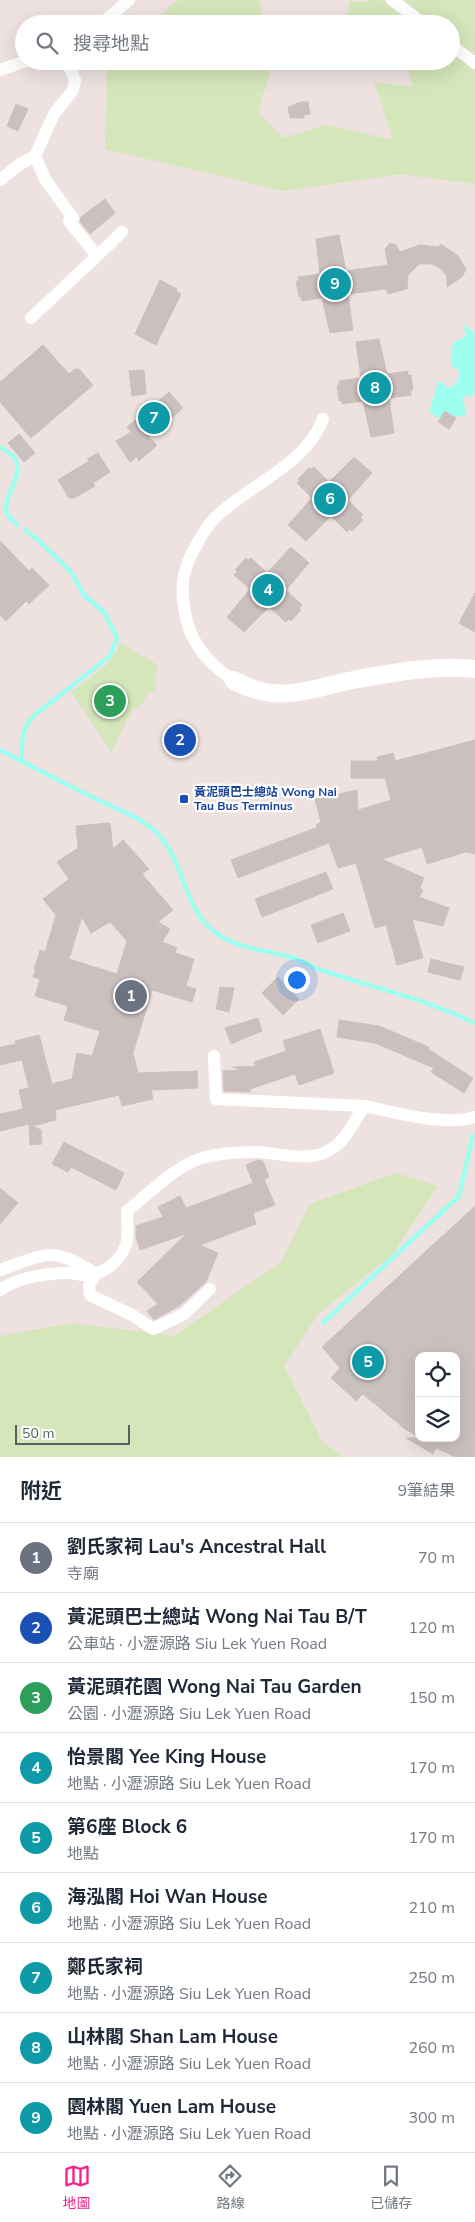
<!DOCTYPE html>
<html lang="zh-TW">
<head>
<meta charset="utf-8">
<style>
	body { margin:0; font-family:"Nunito Sans","Noto Sans TC",sans-serif; background:#f6f6f7; color:#1f2937 }
	.controls { position:absolute; right:15px; bottom:15px; display:grid; overflow:hidden; border-radius:10px; box-shadow:0 5px 20px #0002 }
	.controls button { width:45px; height:45px; display:grid; place-items:center; padding:0; border:0; border-bottom:1px solid #e0e1e3; background:#fff; color:#1f2937; font:25px sans-serif }
	.scale { position:absolute; left:15px; bottom:12px; width:115px; box-sizing:border-box; padding-left:5px; border:2px solid #586261; border-top:0; font-size:14px; line-height:18px; white-space:nowrap; color:#586261; -webkit-text-stroke:4px #fff; paint-order:stroke }
	.you { position:absolute; left:296px; top:979px; width:18px; height:18px; margin:-12px; border:4px solid #fff; border-radius:50%; background:#1a73e8; box-shadow:0 0 0 8px #1a73e833 }
	.badge { display:grid; place-items:center; width:32px; height:32px; border-radius:50%; background:#f2218b; color:#fff; font-size:16px; font-weight:700 }
	.pin { position:absolute; translate:-50% -50%; border:2px solid #fff; box-shadow:0 1px 5px #0006 }
	.list { margin:0; padding:0; list-style:none }
	h2 { display:flex; justify-content:space-between; align-items:center; height:65px; margin:0; padding:0 20px; font-size:21px }
	h2 small { font-size:16px; font-weight:400; color:#747a83 }
	.list li { display:grid; grid-template-columns:32px 1fr auto; gap:15px; align-items:center; box-sizing:border-box; height:70px; padding:0 20px; border-top:1px solid #e0e1e3 }
	.list b { display:block; font-size:19px; white-space:nowrap }
	.list p { margin:0; font-size:16px; white-space:nowrap; color:#747a83 }
	.list em { font-size:16px; font-style:normal; color:#747a83 }
	.icon { flex:none; width:28px; height:28px; fill:none; stroke:currentColor; stroke-width:2; stroke-linecap:round; stroke-linejoin:round }
	.map { position:relative; flex:none; width:475px; height:1457px; overflow:hidden }
	.search { position:absolute; background:#fff; box-shadow:0 5px 20px #0002; left:15px; right:15px; top:15px; height:55px; display:flex; align-items:center; gap:12px; box-sizing:border-box; padding:0 18px; border-radius:28px; color:#747a83; font-size:19px }
	.sheet { height:695px; background:#fff }
	nav { display:flex; justify-content:space-around; align-items:center; box-sizing:border-box; height:70px; border-top:1px solid #e0e1e3; background:#fff; font-size:14px; color:#747a83 }
	nav a { display:grid; justify-items:center; gap:2px }
	nav .on { color:#f2218b }
	.map>svg:first-child { display:block }
</style>
</head>
<body>
<div class="map">
<svg width="475" height="1457" viewBox="0 0 475 1457">
	<rect width="100%" height="100%" fill="#ede2df"/>
	<g fill="#d4e6ba">
		<polygon points="177,0 259,0 263,24 152,24"/>
		<polygon points="368,0 383,0 416,24 346,24 350,1 366,2"/>
		<polygon points="403,0 475,0 475,56 451,37 451,24 434,24"/>
		<polygon points="451,51 475,70 475,184 401,174 284,191 105,149 107,65 112,61 269,61 270,72 258,113 283,138 327,125 393,140 374,82 413,87 406,63 400,61 451,61"/>
		<path d="M120,643L152,661L157,666L155,694L149,691L140,707L133,709L111,752L71,692C89,678 113,666 120,643Z"/>
		<polygon points="396,1173 438,1186 392,1255 319,1313 284,1366 323,1443 344,1457 0,1457 0,1336 72,1323 174,1336 281,1262 310,1204"/>
	</g>
	<polygon fill="#9dfff0" points="463,324 475,333 475,395 463,397 466,415 455,417 445,411 440,419 429,412 438,382 443,382 446,387 450,388 457,382 460,372 451,365 452,347 455,341 460,340 466,335"/>
	<g fill="none" stroke-linecap="round" stroke-linejoin="round">
		<g stroke="#9dfff0" stroke-width="4.5">
			<path d="M0,447C4,450 9,453 13,456C28,473 1,496 7,513C9,518 14,522 18,525"/>
			<path d="M0,750C33,767 65,784 98,800C116,808 143,819 157,833C187,864 181,910 219,935C243,951 271,950 297,959C306,962 313,968 321,970C373,988 426,999 475,1023"/>
			<path d="M21,761C22,743 21,727 36,714L110,656L117,638L105,613L85,596L70,571L36,538L25,530"/>
			<polyline points="323,1323 459,1196 473,1135"/>
		</g>
	</g>
	<g fill="#cac0bf" stroke="#d1c0be" fill-rule="evenodd">
		<polygon points="301,102 308,102 310,114 304,115 304,118 290,118 288,107"/>
		<polygon points="16,104 28,109 18,131 7,126"/>
		<polygon points="105,199 115,213 90,234 80,222 81,217"/>
		<polygon points="339,235 346,271 388,265 385,249 390,243 396,245 400,252 420,245 438,247 441,244 458,256 466,269 462,277 447,287 447,276 440,268 432,264 419,264 408,275 407,289 388,294 386,289 348,294 353,330 330,333 322,298 302,301 301,297 299,297 296,281 299,281 298,277 320,274 316,239"/>
		<polygon points="160,280 177,289 176,291 181,294 156,345 135,334"/>
		<polygon points="379,339 387,374 408,371 408,376 411,375 413,390 411,390 411,395 389,398 394,433 371,437 363,401 342,404 342,400 339,401 337,385 340,385 339,381 361,378 356,342"/>
		<polygon points="43,345 69,374 75,369 79,369 93,385 31,438 0,402 0,382"/>
		<polygon points="144,370 146,394 132,396 129,371"/>
		<polygon points="169,392 183,408 149,437 157,445 154,448 139,461 136,457 130,462 116,441 131,432 127,427"/>
		<polygon points="445,411 456,418 449,429 438,422"/>
		<polygon points="19,434 35,453 24,462 8,443"/>
		<polygon points="98,453 110,472 93,483 95,486 74,498 69,498 58,480 89,461 87,459"/>
		<polygon points="354,457 372,473 348,500 363,515 360,518 363,520 352,531 350,529 347,532 331,516 306,541 288,525 312,498 297,483 300,480 298,479 309,468 311,469 314,467 329,482"/>
		<polygon points="0,541 29,571 32,568 49,585 29,604 26,601 6,621 0,615"/>
		<polygon points="291,547 309,563 286,590 302,605 299,608 301,610 291,621 289,619 286,622 269,607 244,632 227,617 250,589 234,575 237,572 235,570 246,558 248,560 251,558 267,573"/>
		<polygon points="475,593 475,632 459,623"/>
		<polygon points="475,740 475,854 466,852 427,864 422,847 382,859 424,878 420,888 423,890 419,897 449,908 443,926 412,919 423,958 397,965 386,925 375,928 356,863 338,868 329,843 238,878 231,860 318,827 316,825 321,822 315,799 357,790 358,810 391,800 385,778 351,778 351,761 378,761 377,757 393,753 395,761"/>
		<path d="M110,823L113,849L123,840L149,869L142,874L173,910L158,922L170,929L162,942L177,948L175,953L194,959L186,986L196,989L192,1002L152,990L133,1053L138,1073L197,1071L198,1088L151,1090L153,1099L122,1106L119,1095L55,1110L56,1120L33,1126L41,1130L42,1144L30,1145L29,1124L0,1131V1114L23,1109L19,1090L29,1088L22,1060L0,1065V1047L16,1044L15,1041L39,1035L52,1084L72,1079L77,1053L92,1056L100,1031L64,1020L68,1006L35,996L40,979L33,977L35,971L34,970L40,950L45,952L56,915L43,899L69,879L57,862L78,848L76,826ZM82,917L91,933L110,922L127,941L117,974L69,959Z"/>
		<polygon points="326,872 333,889 262,917 255,899"/>
		<polygon points="343,913 350,931 318,943 311,925"/>
		<polygon points="431,959 464,967 460,980 428,972"/>
		<polygon points="278,977 299,999 283,1015 262,993"/>
		<polygon points="220,987 234,988 229,1012 216,1009"/>
		<polygon points="258,1018 262,1031 231,1044 225,1028"/>
		<polygon points="339,1020 379,1026 429,1047 428,1049 473,1078 464,1093 431,1072 434,1068 375,1043 337,1037"/>
		<polygon points="320,1029 334,1073 299,1085 295,1074 250,1089 250,1092 224,1091 223,1071 241,1070 233,1067 256,1066 254,1062 286,1051 283,1041"/>
		<polygon points="64,1142 124,1173 116,1190 71,1167 68,1172 52,1164"/>
		<polygon points="258,1160 263,1161 269,1177 264,1179 275,1205 253,1213 256,1224 200,1245 218,1253 206,1282 179,1306 154,1320 147,1311 158,1304 137,1282 186,1234 140,1250 136,1237 136,1226 163,1217 158,1207 180,1196 186,1208 253,1183 246,1165"/>
		<polygon points="0,1188 18,1203 0,1224"/>
		<polygon points="475,1206 475,1457 455,1457 436,1448 433,1454 406,1438 456,1438 456,1356 419,1356 419,1437 405,1429 363,1394 356,1401 352,1397 331,1378 340,1368 322,1347"/>
	</g>
	<g fill="none" stroke-linecap="round" stroke-linejoin="round">
		<g stroke="#fff" stroke-width="12">
			<polyline points="392,0 424,24"/>
			<polyline points="101,24 129,0"/>
			<polyline points="451,45 475,63"/>
			<polyline points="0,70 26,61"/>
			<polyline points="0,180 20,164 35,156 54,114 73,90 75,80 70,68 64,61"/>
			<polyline points="97,256 122,232"/>
			<polyline points="31,318 97,256 69,221 73,218 45,179 35,156"/>
			<path d="M233,680C206,662 188,640 184,607C180,584 184,566 196,546C201,536 207,526 215,518C248,485 306,465 323,419"/>
			<polyline points="214,1056 216,1099 364,1106"/>
			<path d="M0,1270C46,1254 53,1245 96,1274"/>
			<polyline points="96,1274 89,1285 90,1295 132,1315 153,1329 184,1314 210,1289"/>
			<path d="M0,1290C18,1278 41,1274 62,1273C70,1272 77,1275 85,1275C103,1276 120,1261 126,1245C129,1236 127,1221 127,1211C150,1193 176,1165 205,1157C222,1153 241,1152 258,1152C286,1154 318,1166 341,1141C350,1132 357,1117 364,1106C395,1112 446,1127 475,1117"/>
		</g>
		<path stroke="#fff" stroke-width="18" d="M233,680C280,706 310,688 358,679C397,672 435,665 475,669"/>
	</g>
	<rect fill="#1a4fb4" stroke="#fff" stroke-width="2" x="179" y="794" width="10" height="10" rx="2.5"/>
	<g text-anchor="middle" dominant-baseline="central" stroke-width="4.5" stroke-linejoin="round" paint-order="stroke">
		<g font-size="12" font-weight="bold" fill="#164399" stroke="#fff" text-anchor="start">
			<text x="194" y="792">黃泥頭巴士總站 Wong Nai<tspan x="194" dy="14">Tau Bus Terminus</tspan></text>
		</g>
	</g>
</svg>
<div class="controls">
<button><svg class="icon" aria-label="locate" viewBox="0 0 24 24"><circle cx="12" cy="12" r="6"/><path d="M12 2v4M12 18v4M2 12h4M18 12h4"/></svg></button>
<button><svg class="icon" aria-label="layers" viewBox="0 0 24 24"><path d="M12 4l9 5-9 5-9-5zM3 14l9 5 9-5"/></svg></button>
</div>
<div class="scale">50 m</div>
<div class="you"></div>
<div class="pin badge" style="left:131px;top:996px;background:#6b7280">1</div>
<div class="pin badge" style="left:180px;top:740px;background:#1a4fb4">2</div>
<div class="pin badge" style="left:110px;top:701px;background:#2e9e5b">3</div>
<div class="pin badge" style="left:268px;top:590px;background:#0f9aa8">4</div>
<div class="pin badge" style="left:368px;top:1362px;background:#0f9aa8">5</div>
<div class="pin badge" style="left:330px;top:499px;background:#0f9aa8">6</div>
<div class="pin badge" style="left:154px;top:418px;background:#0f9aa8">7</div>
<div class="pin badge" style="left:375px;top:388px;background:#0f9aa8">8</div>
<div class="pin badge" style="left:335px;top:284px;background:#0f9aa8">9</div>
<div class="search"><svg class="icon" aria-label="search" viewBox="0 0 24 24"><circle cx="10" cy="10" r="6"/><path d="M15 15l6 6"/></svg>搜尋地點</div>
</div>
<section class="sheet">
<h2>附近<small>9筆結果</small></h2>
<ul class="list">
<li><span class="badge" style="background:#6b7280">1</span><div><b>劉氏家祠 Lau's Ancestral Hall</b><p>寺廟</p></div><em>70 m</em></li>
<li><span class="badge" style="background:#1a4fb4">2</span><div><b>黃泥頭巴士總站 Wong Nai Tau B/T</b><p>公車站 · 小瀝源路 Siu Lek Yuen Road</p></div><em>120 m</em></li>
<li><span class="badge" style="background:#2e9e5b">3</span><div><b>黃泥頭花園 Wong Nai Tau Garden</b><p>公園 · 小瀝源路 Siu Lek Yuen Road</p></div><em>150 m</em></li>
<li><span class="badge" style="background:#0f9aa8">4</span><div><b>怡景閣 Yee King House</b><p>地點 · 小瀝源路 Siu Lek Yuen Road</p></div><em>170 m</em></li>
<li><span class="badge" style="background:#0f9aa8">5</span><div><b>第6座 Block 6</b><p>地點</p></div><em>170 m</em></li>
<li><span class="badge" style="background:#0f9aa8">6</span><div><b>海泓閣 Hoi Wan House</b><p>地點 · 小瀝源路 Siu Lek Yuen Road</p></div><em>210 m</em></li>
<li><span class="badge" style="background:#0f9aa8">7</span><div><b>鄭氏家祠</b><p>地點 · 小瀝源路 Siu Lek Yuen Road</p></div><em>250 m</em></li>
<li><span class="badge" style="background:#0f9aa8">8</span><div><b>山林閣 Shan Lam House</b><p>地點 · 小瀝源路 Siu Lek Yuen Road</p></div><em>260 m</em></li>
<li><span class="badge" style="background:#0f9aa8">9</span><div><b>園林閣 Yuen Lam House</b><p>地點 · 小瀝源路 Siu Lek Yuen Road</p></div><em>300 m</em></li>
</ul>
</section>
<nav>
<a class="on"><svg class="icon" aria-label="map" viewBox="0 0 24 24"><path d="M3 6l6-2 6 2 6-2v14l-6 2-6-2-6 2zM9 4v14M15 6v14"/></svg>地圖</a>
<a><svg class="icon" aria-label="directions" viewBox="0 0 24 24"><path d="M12 3l9 9-9 9-9-9zM9 14v-3h6M13 9l2 2-2 2"/></svg>路線</a>
<a><svg class="icon" aria-label="saved" viewBox="0 0 24 24"><path d="M7 4h10v16l-5-4-5 4z"/></svg>已儲存</a>
</nav>
</body>
</html>
